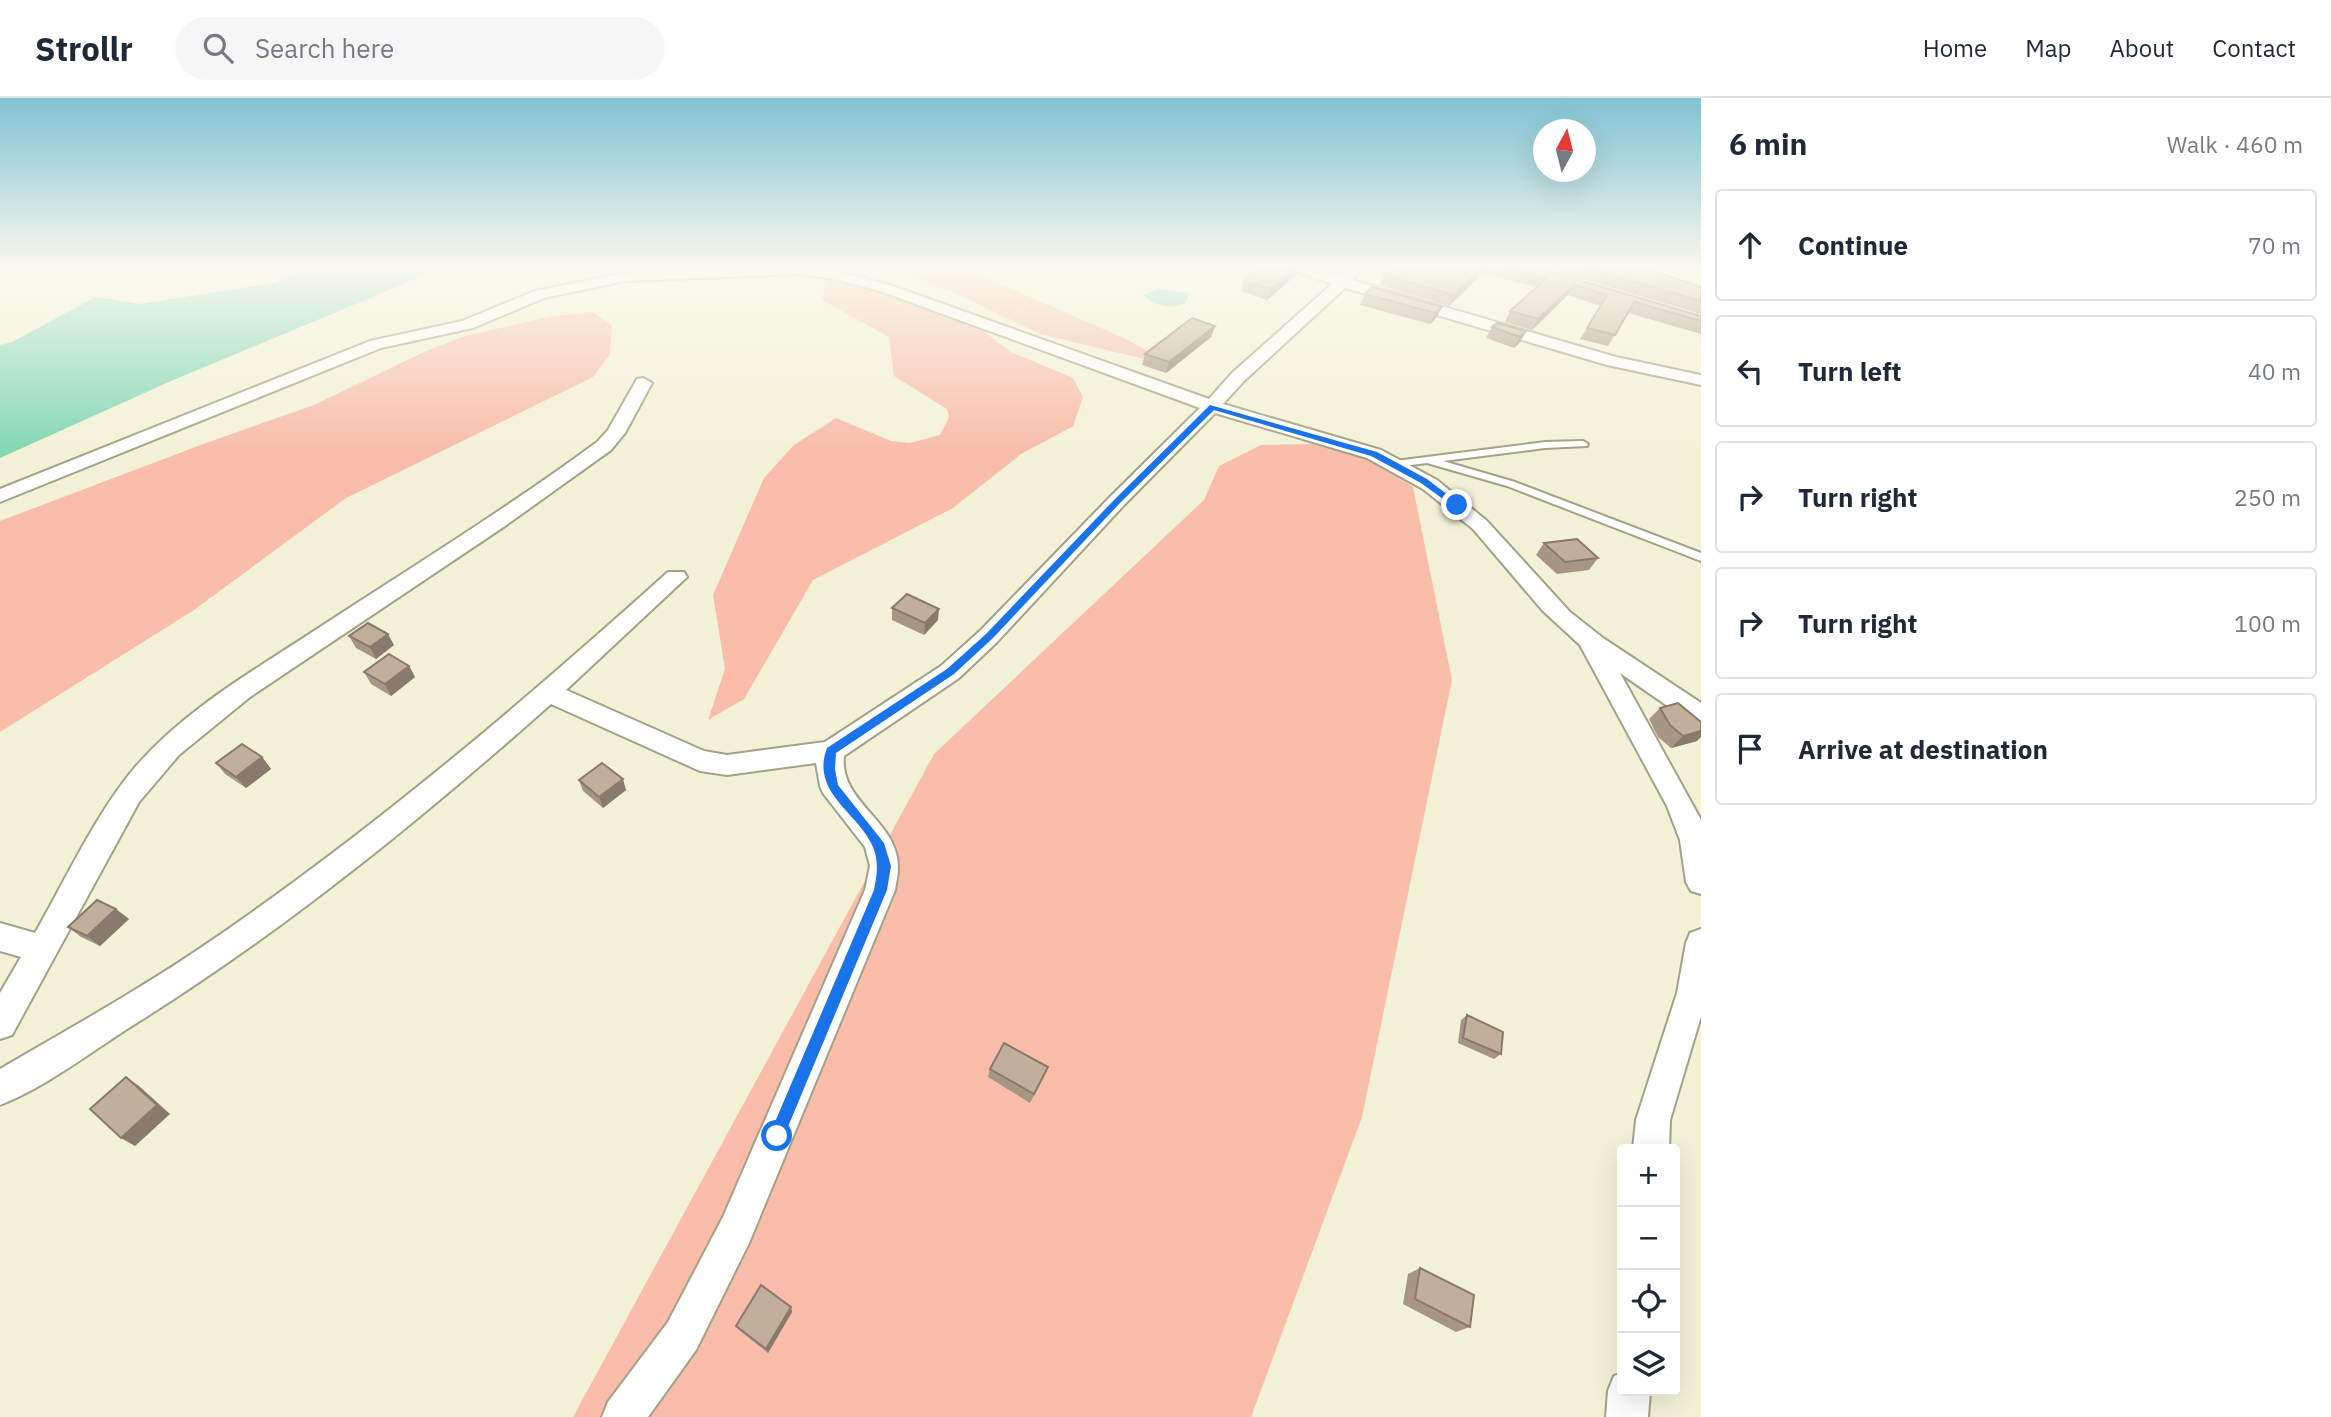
<!DOCTYPE html>
<html lang="en">
<head>
<meta charset="utf-8">
<style>
	body { margin:0; font-family:"IBM Plex Sans",sans-serif; background:#f6f6f7; color:#1f2937 }
	.controls { position:absolute; right:21px; bottom:21px; display:grid; overflow:hidden; border-radius:7px; box-shadow:0 7px 28px #0002 }
	.controls button { width:63px; height:63px; display:grid; place-items:center; padding:0; border:0; border-bottom:2px solid #e0e1e3; background:#fff; color:#1f2937; font:35px sans-serif }
	.compass { position:absolute; left:1533px; top:21px; width:63px; height:63px; border-radius:50%; background:#fff; box-shadow:0 7px 28px #0002; rotate:7deg }
	.stop { position:absolute; width:21px; height:21px; margin:-16px; border:5px solid #1a73e8; border-radius:50%; background:#fff }
	.stop.end { background:#1a73e8; border-color:#fff; box-shadow:0 2px 7px #0008 }
	.list { margin:0; padding:0; list-style:none }
	h2 { display:flex; justify-content:space-between; align-items:center; height:91px; margin:0; padding:0 28px; font-size:30px }
	h2 small { font-size:23px; font-weight:400; color:#747a83 }
	.list li { display:grid; grid-template-columns:46px 1fr auto; gap:21px; align-items:center; box-sizing:border-box; height:112px; margin:0 14px 14px; padding:0 14px; border:2px solid #e0e1e3; border-radius:7px }
	.list b { display:block; font-size:26px; white-space:nowrap }
	.list em { font-size:23px; font-style:normal; color:#747a83 }
	.icon { flex:none; width:38px; height:38px; fill:none; stroke:currentColor; stroke-width:2; stroke-linecap:round; stroke-linejoin:round }
	.map { position:relative; flex:none; width:1701px; height:1319px; overflow:hidden }
	header { display:flex; align-items:center; gap:42px; box-sizing:border-box; height:98px; padding:0 35px; background:#fff; border-bottom:2px solid #e0e1e3 }
	header strong { font-size:33px }
	nav { display:flex; gap:38px; margin-inline-start:auto; font-size:24px }
	.search { width:490px; height:63px; background:#f6f6f7; display:flex; align-items:center; gap:18px; box-sizing:border-box; padding:0 24px; border-radius:38px; color:#747a83; font-size:26px }
	main { display:flex }
	aside { flex:1; background:#fff }
	.map>svg:first-child { display:block }
</style>
</head>
<body>
<header>
<strong>Strollr</strong>
<div class="search"><svg class="icon" aria-label="search" viewBox="0 0 24 24"><circle cx="10" cy="10" r="6"/><path d="M15 15l6 6"/></svg>Search here</div>
<nav><a>Home</a><a>Map</a><a>About</a><a>Contact</a></nav>
</header>
<main>
<div class="map">
<svg width="1701" height="1319" viewBox="0 0 1701 1319">
	<rect width="100%" height="100%" fill="#f4f2d6"/>
	<g fill="#f9bdaa">
		<polygon points="893,168 959,168 1126,241 1155,257 1161,265 1040,236 953,194 900,174"/>
		<polygon points="840,178 965,219 1011,254 1073,280 1083,299 1073,328 1021,356 953,410 813,482 744,601 708,622 725,571 713,497 764,380 794,347 836,320 891,343 910,345 940,337 949,319 947,311 894,278 889,239 822,202 826,180"/>
		<polygon points="592,214 612,227 610,256 593,279 346,400 194,512 0,634 0,423 206,345 314,307 426,253 465,238 549,219"/>
		<polygon points="1312,346 1369,359 1413,389 1452,582 1362,1019 1251,1319 573,1319 934,656 1204,402 1219,368 1261,347"/>
	</g>
	<g fill="#84d8b7">
		<polygon points="278,168 447,168 171,283 0,360 0,247 12,244 96,199 140,206 273,185 304,172"/>
		<path d="M1158,191L1187,195L1188,199L1185,205C1171,212 1154,208 1143,197Z"/>
	</g>
	<g fill="none" stroke-linecap="round" stroke-linejoin="round">
		<g stroke="#a3a187" stroke-width="4">
			<polygon id="lane" points="1583,343 1588,346 1587,348 1545,350 1443,363 1515,384 1701,455 1701,463 1507,388 1427,365 1395,369 1390,366 1395,363 1545,344"/>
		</g>
		<g stroke="#a3a187" stroke-width="4">
			<g id="street">
				<polygon points="0,168 11,168 0,174"/>
				<path d="M799,168L835,173L890,187L1209,301L1232,275L1332,186L1290,171L1288,168H1308L1340,178L1349,168H1363L1352,182L1616,259L1701,277V287L1607,267L1345,190L1244,283L1223,306L1381,352L1437,382L1487,423L1570,514L1603,540L1701,605V627L1692,625L1620,575L1701,722V796L1691,793L1686,784L1680,742L1667,708L1580,547L1543,513L1473,431L1423,391L1367,360L1215,315L1124,407L997,544L959,580L844,658C839,705 899,723 898,770C898,777 896,785 895,792L749,1145L696,1252L648,1319H602L608,1304L668,1224L723,1119L865,792L870,768L865,749L823,695L820,688L816,665L727,677L700,673L551,606C418,724 279,837 127,931C87,957 45,989 0,1007V971C67,932 135,894 199,851C366,738 519,608 668,474H684L687,479L566,592L704,653L727,657L825,644L941,568L981,532L1110,399L1200,310L880,193L834,181L799,176L625,183L544,200L473,230L381,250L0,404V391L370,243L462,223L535,193L625,175Z"/>
				<path d="M643,280L652,285L625,335L611,352L505,428L250,599L179,657L139,704L12,937L0,941V895L21,859L0,853V825L35,835C66,781 97,713 137,667C186,611 253,573 314,533C409,471 506,411 597,344L608,332L637,281Z"/>
				<polygon points="1701,831 1701,918 1670,1022 1669,1051 1633,1051 1636,1022 1677,895 1686,845 1690,835"/>
				<polygon points="1622,1275 1622,1293 1650,1293 1648,1319 1606,1319 1608,1293 1614,1278"/>
			</g>
		</g>
		<use href="#lane" fill="#fff" fill-rule="evenodd"/>
		<use href="#street" fill="#fff" fill-rule="evenodd"/>
	</g>
	<g fill="#a79684">
		<polygon points="1394,168 1531,168 1701,218 1701,236 1628,215 1608,248 1580,241 1601,208 1568,197 1532,232 1505,224 1510,213 1536,189 1480,175 1478,180 1449,208 1380,187 1384,177"/>
		<polygon points="1538,168 1638,168 1701,189 1701,216"/>
		<polygon points="1297,176 1267,202 1241,193 1244,183"/>
		<polygon points="1365,196 1442,209 1436,220 1430,226 1360,207"/>
		<polygon points="1215,228 1211,239 1166,275 1142,267 1145,256"/>
		<polygon points="1492,229 1526,233 1520,244 1514,250 1486,240"/>
		<polygon points="1544,445 1598,460 1589,472 1557,476 1536,457"/>
		<polygon points="892,510 938,522 924,537 892,522"/>
		<polygon points="349,538 394,547 376,561 356,550"/>
		<polygon points="409,568 415,579 391,598 371,586 364,574"/>
		<polygon points="1660,610 1697,643 1671,650 1658,639 1649,621"/>
		<polygon points="262,659 271,671 246,690 225,676 216,665"/>
		<polygon points="579,682 626,692 603,710 583,693"/>
		<polygon points="129,821 100,848 81,839 68,829"/>
		<polygon points="1467,917 1501,956 1494,961 1458,945 1461,922"/>
		<polygon points="990,971 1044,978 1030,1005 988,979"/>
		<polygon points="1420,1170 1470,1229 1456,1234 1403,1206 1408,1176"/>
		<polygon points="792,1214 768,1255 739,1232 736,1228"/>
	</g>
	<g fill="#887a6c">
		<polygon points="1299,168 1300,168 1297,176 1267,202 1271,191"/>
		<polygon points="1483,169 1478,180 1449,208 1454,197"/>
		<polygon points="1574,187 1568,197 1532,232 1538,221"/>
		<polygon points="1442,209 1436,220 1430,226 1435,215"/>
		<polygon points="1215,228 1211,239 1166,275 1169,264"/>
		<polygon points="1526,233 1520,244 1514,250 1520,239"/>
		<polygon points="939,511 938,522 924,537 925,525"/>
		<polygon points="388,536 394,547 376,561 370,549"/>
		<polygon points="409,568 415,579 391,598 385,586"/>
		<polygon points="1701,633 1701,639 1697,643 1671,650 1683,638"/>
		<polygon points="262,659 271,671 246,690 236,679"/>
		<polygon points="623,681 626,692 603,710 599,699"/>
		<polygon points="116,811 129,821 100,848 87,838"/>
		<polygon points="126,979 139,988 170,1016 135,1048 121,1040"/>
		<polygon points="791,1209 792,1214 768,1255 766,1251"/>
	</g>
	<g fill="#c2af9a" stroke="#887a6c" stroke-width="2">
		<polygon points="1259,168 1299,168 1271,191 1244,183"/>
		<polygon points="1394,168 1475,168 1483,169 1454,197 1384,177"/>
		<polygon points="1498,168 1531,168 1701,218 1701,223 1634,204 1615,237 1587,230 1607,197 1574,187 1538,221 1510,213 1547,180"/>
		<polygon points="1579,168 1638,168 1701,189 1701,203"/>
		<polygon points="1372,189 1442,209 1435,215 1365,196"/>
		<polygon points="1192,220 1215,228 1169,264 1145,256"/>
		<polygon points="1497,225 1526,233 1520,239 1492,229"/>
		<polygon points="1577,441 1598,460 1565,464 1544,445"/>
		<polygon points="907,496 939,511 925,525 892,510"/>
		<polygon points="368,525 388,536 370,549 349,538"/>
		<polygon points="389,556 409,568 385,586 364,574"/>
		<polygon points="1678,605 1701,624 1701,633 1683,638 1670,627 1660,610"/>
		<polygon points="242,646 262,659 236,679 216,665"/>
		<polygon points="602,665 623,681 599,699 579,682"/>
		<polygon points="97,802 116,811 87,838 68,829"/>
		<polygon points="1467,917 1503,934 1501,956 1463,940"/>
		<polygon points="1004,945 1048,969 1034,996 990,971"/>
		<polygon points="126,979 157,1007 121,1040 90,1011"/>
		<polygon points="1420,1170 1474,1197 1470,1229 1415,1201"/>
		<polygon points="761,1187 791,1209 766,1251 736,1228"/>
	</g>
	<linearGradient id="sky" x2="0" y2="1"><stop stop-color="#80c2d4"/><stop offset="0.48" stop-color="#faf9ed"/><stop offset="1" stop-color="#faf9ed" stop-opacity="0"/></linearGradient>
	<rect width="1701" height="352" fill="url(#sky)"/>
	<path fill="#1a73e8" d="M1210,307L1377,354L1427,381L1461,407L1454,409L1421,385L1371,358L1214,312L1120,405L993,540L954,576L836,655L835,671L838,687L884,745L891,768L887,792L782,1043L777,1046L771,1043L769,1038L874,792C877,777 879,764 873,749C858,714 810,695 827,650L947,571L986,536L1114,402Z"/>
</svg>
<div class="controls">
<button>+</button>
<button>−</button>
<button><svg class="icon" aria-label="locate" viewBox="0 0 24 24"><circle cx="12" cy="12" r="6"/><path d="M12 2v4M12 18v4M2 12h4M18 12h4"/></svg></button>
<button><svg class="icon" aria-label="layers" viewBox="0 0 24 24"><path d="M12 4l9 5-9 5-9-5zM3 14l9 5 9-5"/></svg></button>
</div>
<svg class="compass" viewBox="-18 -18 36 36"><path d="M0-13l5 13h-10z" fill="#e53935"/><path d="M0 13l5-13h-10z" fill="#747a83"/></svg>
<div class="stop" style="left:777px;top:1038px"></div>
<div class="stop end" style="left:1457px;top:407px"></div>
</div>
<aside>
<h2>6 min<small>Walk · 460 m</small></h2>
<ul class="list">
<li><svg class="icon" aria-label="ahead" viewBox="0 0 24 24"><path d="M12 20V5M6 11l6-6 6 6"/></svg><div><b>Continue</b></div><em>70 m</em></li>
<li><svg class="icon" aria-label="left" viewBox="0 0 24 24"><path d="M17 20v-9H6M10 6l-5 5 5 5"/></svg><div><b>Turn left</b></div><em>40 m</em></li>
<li><svg class="icon" aria-label="right" viewBox="0 0 24 24"><path d="M7 20v-9h11M14 6l5 5-5 5"/></svg><div><b>Turn right</b></div><em>250 m</em></li>
<li><svg class="icon" aria-label="right" viewBox="0 0 24 24"><path d="M7 20v-9h11M14 6l5 5-5 5"/></svg><div><b>Turn right</b></div><em>100 m</em></li>
<li><svg class="icon" aria-label="arrive" viewBox="0 0 24 24"><path d="M6 21V4h12l-3 4 3 4H6"/></svg><div><b>Arrive at destination</b></div></li>
</ul>
</aside>
</main>
</body>
</html>
